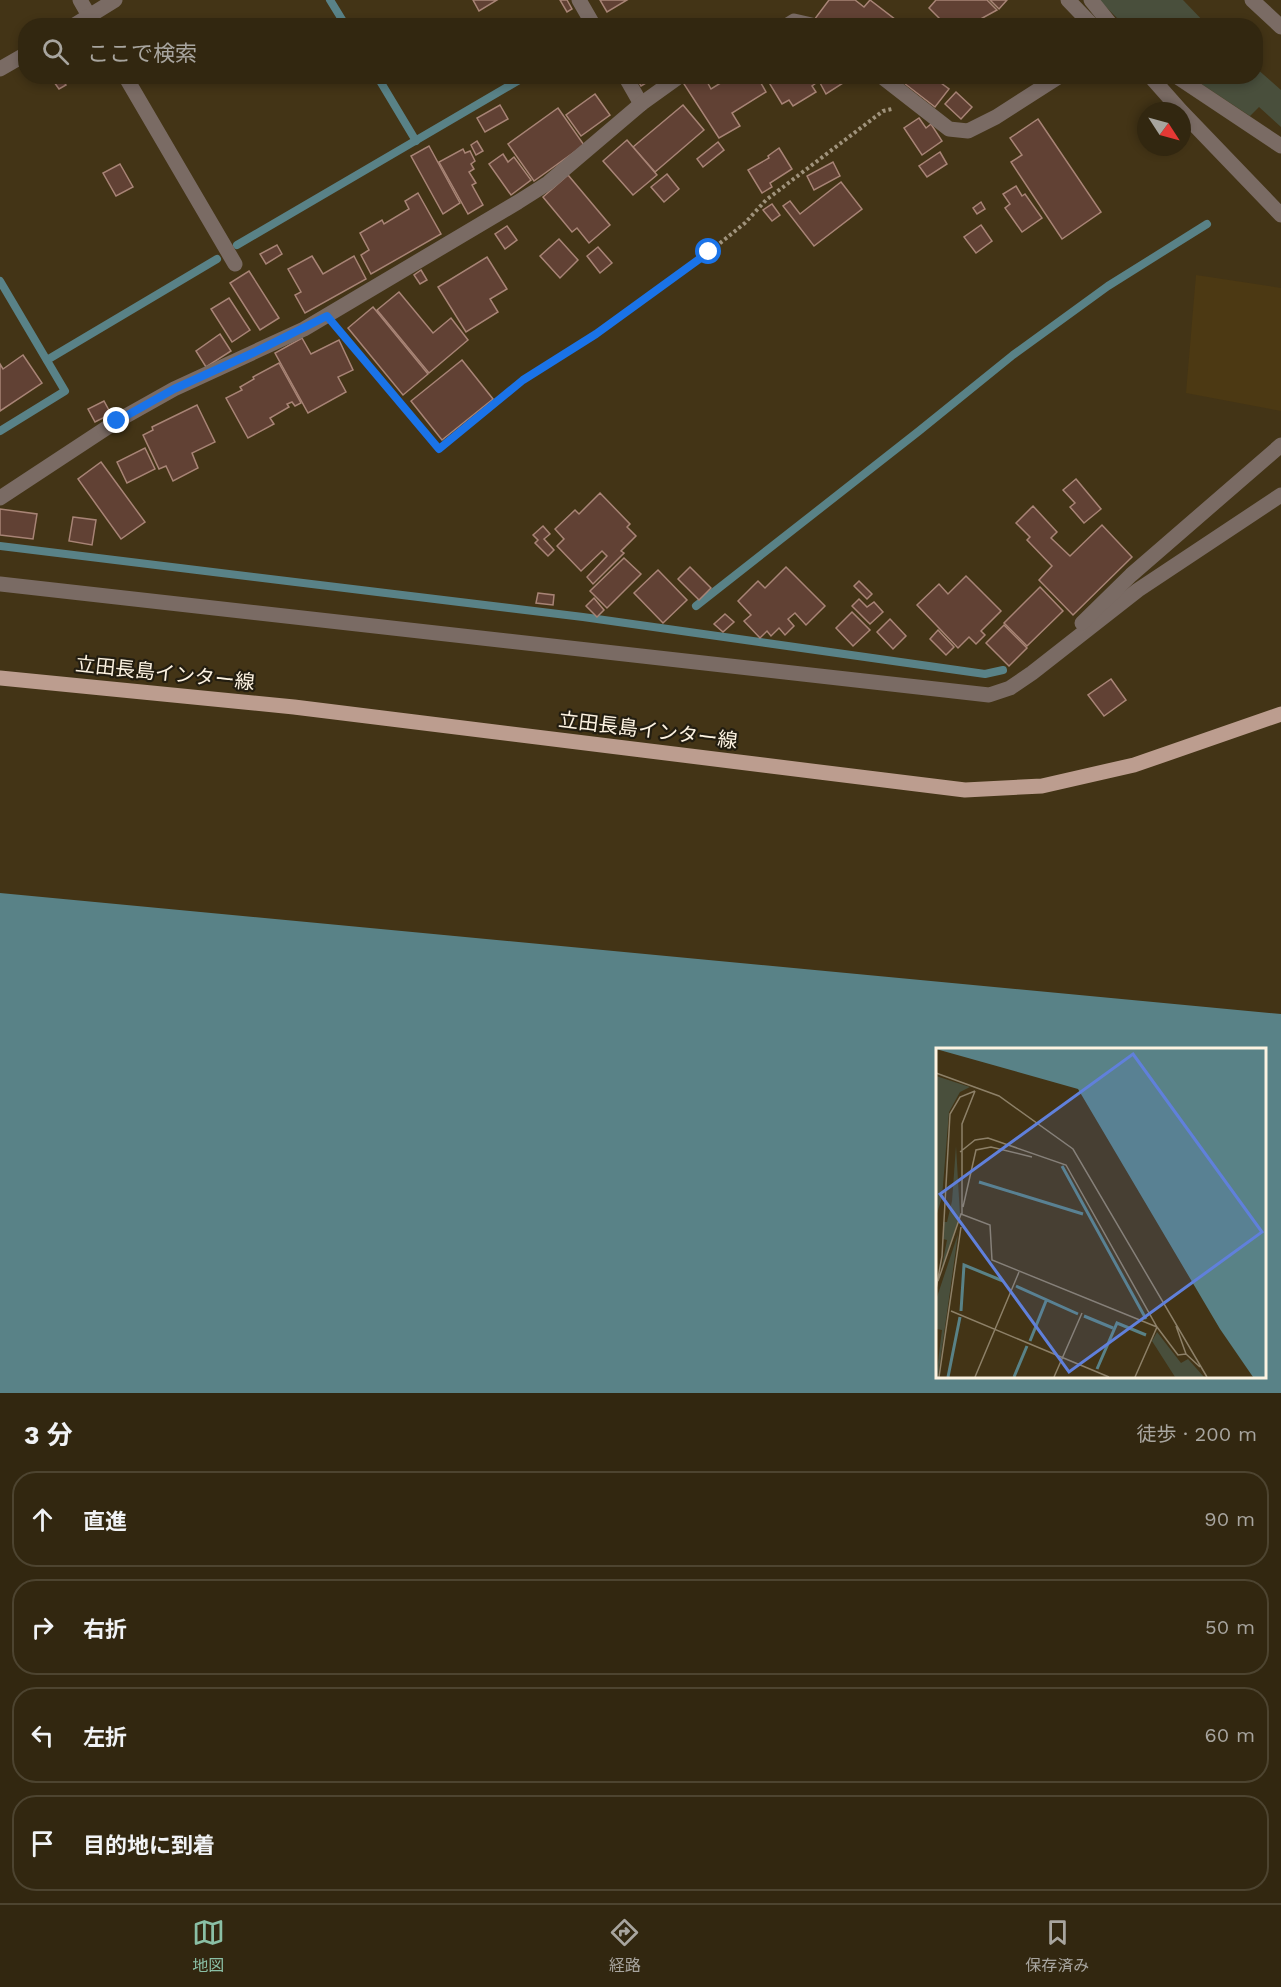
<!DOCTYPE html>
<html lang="ja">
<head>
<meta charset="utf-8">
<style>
	body { margin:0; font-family:"Work Sans","Noto Sans JP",sans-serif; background:#3d331e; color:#f1f3f6 }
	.compass { position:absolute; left:1137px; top:102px; width:54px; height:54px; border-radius:50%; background:#322710; box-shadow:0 3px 9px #0003; rotate:126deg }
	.stop { position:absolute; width:18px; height:18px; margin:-14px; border:4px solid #1a73e8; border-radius:50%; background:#fff }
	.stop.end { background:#1a73e8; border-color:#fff; box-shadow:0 2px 6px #0008 }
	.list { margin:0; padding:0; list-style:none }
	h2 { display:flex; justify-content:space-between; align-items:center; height:78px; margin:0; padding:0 24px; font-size:26px }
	h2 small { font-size:20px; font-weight:400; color:#a8a59f }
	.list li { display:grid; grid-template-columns:39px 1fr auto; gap:18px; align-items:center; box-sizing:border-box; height:96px; margin:0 12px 12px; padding:0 12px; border:2px solid #4d4430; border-radius:24px }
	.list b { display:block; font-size:22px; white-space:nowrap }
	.list em { font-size:20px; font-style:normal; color:#a8a59f }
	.icon { flex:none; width:33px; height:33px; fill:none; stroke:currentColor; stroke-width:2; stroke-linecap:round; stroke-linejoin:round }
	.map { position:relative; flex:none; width:1281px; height:1393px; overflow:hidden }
	.search { position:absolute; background:#322710; box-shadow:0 3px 9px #0003; left:18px; right:18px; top:18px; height:66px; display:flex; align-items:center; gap:15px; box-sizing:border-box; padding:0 21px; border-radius:24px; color:#a8a59f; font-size:22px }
	.sheet { height:510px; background:#322710 }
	nav { display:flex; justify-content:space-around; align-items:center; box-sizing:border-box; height:84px; border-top:2px solid #4d4430; background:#322710; font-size:16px; color:#a8a59f }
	nav a { display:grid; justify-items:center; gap:3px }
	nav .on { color:#8abfa5 }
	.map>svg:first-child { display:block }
</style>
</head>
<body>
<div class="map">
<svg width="1281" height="1393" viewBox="0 0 1281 1393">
	<rect width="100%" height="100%" fill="#433416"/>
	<polygon fill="#4c3913" points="1196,275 1281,288 1281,411 1186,393"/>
	<g fill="#494f3c">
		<polygon points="1099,0 1183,0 1207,25 1124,25"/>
		<polygon points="1256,68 1281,90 1281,127 1259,107 1250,116 1191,77 1256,76"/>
	</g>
	<path fill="#598287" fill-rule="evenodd" d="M0,893L1281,1014V1393H0ZM938,1050H1264V1376H938Z"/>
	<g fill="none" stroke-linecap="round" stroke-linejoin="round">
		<g stroke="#598287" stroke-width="8">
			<polyline points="330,0 346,26"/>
			<polyline points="377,76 416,141"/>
			<polyline points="237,245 526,76"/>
			<polyline points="0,281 65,391 0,431"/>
			<polyline points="47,360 217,259"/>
			<polyline points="0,546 583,617 985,674 1003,670"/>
			<polyline points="696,606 919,431 1013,355 1108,286 1207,224"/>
		</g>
	</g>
	<g fill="#614134" stroke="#a88476" stroke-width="1.5">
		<polygon points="473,0 497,0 479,11"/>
		<polygon points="560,0 567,0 572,9 567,12"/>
		<polygon points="600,0 627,0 607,12"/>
		<polygon points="829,0 855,0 864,7 870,0 896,20 892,26 822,26 814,20"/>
		<polygon points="936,0 987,0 997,10 968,26 947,26 929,8"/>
		<polygon points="990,0 1007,0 999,9"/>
		<polygon points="635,76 658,76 641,86"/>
		<polygon points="696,76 704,76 711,89 732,76 757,76 766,92 732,113 740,126 719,138 684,84"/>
		<polygon points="765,76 854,76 826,94 819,81 812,86 816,92 793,106 789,100 782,104"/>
		<polygon points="895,76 940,76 937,80 949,89 935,107"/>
		<polygon points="61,78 66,85 59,89 54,82"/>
		<polygon points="956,92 972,107 961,119 945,104"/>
		<polygon points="595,94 610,115 581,136 566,115"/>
		<polygon points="500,105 508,119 485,132 477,118"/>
		<polygon points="683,105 704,130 655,172 633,147"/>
		<polygon points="558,108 584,145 534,181 508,144"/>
		<polygon points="919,118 926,128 931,124 942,141 922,155 904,128"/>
		<polygon points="1038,119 1101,212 1062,239 1011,162 1022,155 1010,138"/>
		<polygon points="627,140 657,175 633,195 603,161"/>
		<polygon points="477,141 483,151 476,155 471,145"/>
		<polygon points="718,142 724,150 703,167 697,159"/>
		<polygon points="429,146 460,203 443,214 411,156"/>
		<polygon points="779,148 792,169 770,183 772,187 762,193 748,170 769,158 768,156"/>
		<polygon points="463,149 465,153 470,151 475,161 471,164 474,169 469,172 476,183 472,185 483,205 468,214 439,162"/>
		<polygon points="940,152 947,164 927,177 919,166"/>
		<polygon points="503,154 508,162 514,157 531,180 511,195 489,164"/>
		<polygon points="833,162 840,176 814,190 807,176"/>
		<polygon points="120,164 133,187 116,196 103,173"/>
		<polygon points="667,174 679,189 664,202 651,187"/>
		<polygon points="568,175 610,225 589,243 577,228 572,232 543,197"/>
		<polygon points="841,182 862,209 814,246 783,206 790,201 800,214"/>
		<polygon points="1016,186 1022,196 1025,194 1042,218 1022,232 1005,208 1010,204 1003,194"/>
		<polygon points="418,193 441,234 371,274 361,255 369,250 360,233 382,220 384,224 409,209 405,201"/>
		<polygon points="981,202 985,209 977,214 973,208"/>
		<polygon points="772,204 780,215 772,221 763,210"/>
		<polygon points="981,225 992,241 976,253 964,237"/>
		<polygon points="507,226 517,240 505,249 495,234"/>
		<polygon points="559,239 578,260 560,278 540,256"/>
		<polygon points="277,245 282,254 266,264 260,254"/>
		<polygon points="598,247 612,263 600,273 587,256"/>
		<polygon points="312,256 323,274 354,256 366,279 305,313 295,295 301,292 288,269"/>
		<polygon points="487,257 507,289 490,299 498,312 466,332 438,287"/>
		<polygon points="421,270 427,280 420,284 414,275"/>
		<polygon points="249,271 279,318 260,330 230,283"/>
		<polygon points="399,292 433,333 451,318 468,340 429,373 377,310"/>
		<polygon points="229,298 250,330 232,342 211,309"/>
		<polygon points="373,307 428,374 403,395 348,328"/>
		<polygon points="220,334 231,351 206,367 196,351"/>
		<polygon points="302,338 311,354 339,340 353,370 338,377 346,392 308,413 275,353"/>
		<polygon points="23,355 42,383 0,411 0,364 3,369"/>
		<polygon points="462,360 493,399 442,440 411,401"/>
		<polygon points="279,363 301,403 295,406 292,402 287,404 289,407 270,418 274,424 248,438 226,398 242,390 240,387 254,379 253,377"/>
		<polygon points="104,401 111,414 95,422 88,409"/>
		<polygon points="197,405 215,442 192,453 198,468 173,481 166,466 159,469 143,435 153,430 152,427"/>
		<polygon points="145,448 155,469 127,483 117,462"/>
		<polygon points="101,462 145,522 121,539 78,479"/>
		<polygon points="1076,479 1101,509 1084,523 1070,507 1075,503 1063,490"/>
		<polygon points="600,493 630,524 627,527 636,536 621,551 624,553 593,584 587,577 607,556 602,551 581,571 557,546 564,539 555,529 575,510 579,514"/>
		<polygon points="1033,506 1057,532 1051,538 1070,556 1102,525 1132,557 1073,615 1039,580 1052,566 1027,540 1030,537 1016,523"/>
		<polygon points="0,509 37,514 33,539 0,535"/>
		<polygon points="73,517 96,520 92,545 69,541"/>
		<polygon points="543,526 550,534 544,539 554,550 548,556 535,543 538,540 533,535"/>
		<polygon points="624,558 641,574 607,608 590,591"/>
		<polygon points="690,567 711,588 699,600 678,579"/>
		<polygon points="786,567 825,606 806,625 795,613 788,619 794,626 785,635 779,628 771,636 767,631 760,638 744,621 751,615 738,601 758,581 765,588"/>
		<polygon points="658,570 687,600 663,623 634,593"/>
		<polygon points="966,576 1001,611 981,631 985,635 976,644 969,637 958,648 917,605 939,584 948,594"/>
		<polygon points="859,581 872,594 867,599 854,586"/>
		<polygon points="1040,587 1063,611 1027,646 1004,623"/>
		<polygon points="538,593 554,595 553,605 536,603"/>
		<polygon points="594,598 604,610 597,617 586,606"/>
		<polygon points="859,599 867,607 874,602 883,612 870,624 852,606"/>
		<polygon points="852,612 870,630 853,646 836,628"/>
		<polygon points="725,614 734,622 723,632 714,624"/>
		<polygon points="890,619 906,636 893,649 877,632"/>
		<polygon points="1004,625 1027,648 1009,666 986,643"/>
		<polygon points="938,630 954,647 946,655 930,639"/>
		<polygon points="1111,679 1126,700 1104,716 1088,695"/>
	</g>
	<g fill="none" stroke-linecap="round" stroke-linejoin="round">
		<polyline stroke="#a0937c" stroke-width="4" stroke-dasharray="3 3" stroke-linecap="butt" points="339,330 439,449 523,380 596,334 709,252 745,223 766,200 883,111 892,109"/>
		<g stroke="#7a6b64" stroke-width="15">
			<polyline points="80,0 95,26"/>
			<polyline points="579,0 594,26"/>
			<polyline points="1068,0 1093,26"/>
			<polyline points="1091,0 1112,26"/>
			<polyline points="1252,0 1281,27"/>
			<polyline points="73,26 115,0"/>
			<polyline points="786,26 794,21 816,26"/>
			<polyline points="0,69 26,54"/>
			<polyline points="125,76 235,264"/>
			<polyline points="625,76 641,104"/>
			<polyline points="881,76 949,129 968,131 996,117 1060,76"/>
			<polyline points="1150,76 1181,111"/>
			<polyline points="1176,76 1281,146"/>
			<polyline points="1182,112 1281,215"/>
			<polyline points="0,498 117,421 174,389 304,329 518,202 548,183 641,104 680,76"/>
			<polyline points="0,584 989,695 1010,688 1032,673 1138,590 1281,495"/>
			<polyline points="1082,623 1131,575 1281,445"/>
		</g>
		<polyline stroke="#bc9d8f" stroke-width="15" points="0,678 294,707 965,790 1042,786 1134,765 1281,714"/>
	</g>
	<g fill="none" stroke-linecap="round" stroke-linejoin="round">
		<polyline stroke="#1a73e8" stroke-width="8" points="117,421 174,389 255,352 327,316 439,449 523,380 596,334 709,252"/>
	</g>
	<g text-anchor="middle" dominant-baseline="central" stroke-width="4.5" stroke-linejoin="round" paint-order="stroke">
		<g font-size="20" fill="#fdf3e2" stroke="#231d10">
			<text transform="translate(165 673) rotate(6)">立田長島インター線</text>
			<text transform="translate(648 730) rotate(7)">立田長島インター線</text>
		</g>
	</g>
	<g transform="translate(936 1048)">
		<rect width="330" height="330" fill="#433416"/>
		<path d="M0,28L34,39L24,44L13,64L6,149L0,169ZM20,98L24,167L5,223L11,192L7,191V174H11L16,153ZM22,186L2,329H0L6,282L1,281V249ZM221,284L245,315L252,311L268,329H239L216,293Z" fill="#494f3c"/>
		<path d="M0,1H330V329H317L284,281L142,41Z" fill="#598287"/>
		<path fill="none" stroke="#598287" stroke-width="3" d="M126,118L210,271M43,134L147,166M80,238L142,266M25,263L28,217L67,233M148,268L177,280M94,293L110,253M161,321L181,275L210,287M12,329L24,269M78,329L91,298"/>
		<path fill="none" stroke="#8d8068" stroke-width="1.5" d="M0,25L63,48L137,101L271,329M24,104L39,92L52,90L130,117L221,279L242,307L250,306L264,319M27,159L40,102L55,99L96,109M26,167V76L39,43M2,233L25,166L54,177L56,212L221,279M0,241L6,208L14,66L24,49L39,43M15,263L173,329M240,278L250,306M3,329L25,179M39,329L83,224M118,329L146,265M199,329L221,279"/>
		<path fill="#6080db" fill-opacity="0.15" stroke="#6080db" stroke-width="3" d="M197,6L326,184L133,324L4,146Z"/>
		<rect width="330" height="330" fill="none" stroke="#fdf3e2" stroke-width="3"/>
	</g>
</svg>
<svg class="compass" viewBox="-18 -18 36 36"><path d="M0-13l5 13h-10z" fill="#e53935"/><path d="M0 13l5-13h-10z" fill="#a8a59f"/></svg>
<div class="stop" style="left:709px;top:252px"></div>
<div class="stop end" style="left:117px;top:421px"></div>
<div class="search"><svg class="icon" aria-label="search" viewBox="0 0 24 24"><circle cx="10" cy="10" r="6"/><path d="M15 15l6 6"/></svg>ここで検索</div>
</div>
<section class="sheet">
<h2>3 分<small>徒歩 · 200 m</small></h2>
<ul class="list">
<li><svg class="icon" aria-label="ahead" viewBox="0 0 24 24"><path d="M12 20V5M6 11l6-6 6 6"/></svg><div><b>直進</b></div><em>90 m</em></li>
<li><svg class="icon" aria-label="right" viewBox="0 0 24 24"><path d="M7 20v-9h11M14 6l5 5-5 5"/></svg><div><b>右折</b></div><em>50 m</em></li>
<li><svg class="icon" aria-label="left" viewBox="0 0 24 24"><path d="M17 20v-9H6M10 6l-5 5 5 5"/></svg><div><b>左折</b></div><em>60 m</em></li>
<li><svg class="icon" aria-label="arrive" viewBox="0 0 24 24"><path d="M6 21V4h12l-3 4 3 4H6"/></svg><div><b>目的地に到着</b></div></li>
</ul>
</section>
<nav>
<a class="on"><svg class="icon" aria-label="map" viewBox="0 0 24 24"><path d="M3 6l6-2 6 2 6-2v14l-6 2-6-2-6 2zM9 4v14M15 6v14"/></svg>地図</a>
<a><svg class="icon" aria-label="directions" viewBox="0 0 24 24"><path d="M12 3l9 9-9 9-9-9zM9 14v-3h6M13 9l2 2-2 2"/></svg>経路</a>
<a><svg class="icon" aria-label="saved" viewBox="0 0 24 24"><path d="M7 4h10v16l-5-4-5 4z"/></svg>保存済み</a>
</nav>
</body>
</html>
